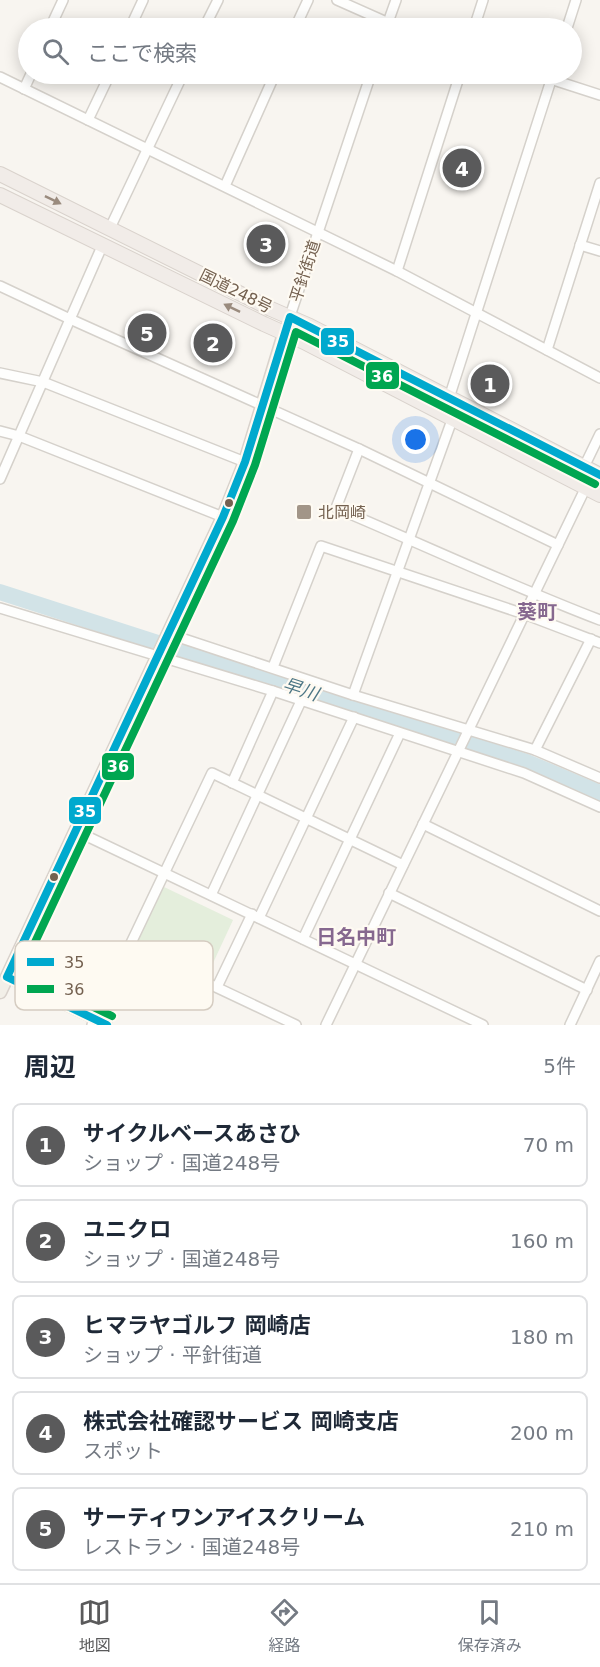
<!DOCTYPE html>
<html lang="ja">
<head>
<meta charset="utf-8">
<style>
	body { margin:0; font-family:"DejaVu Sans","Noto Sans JP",sans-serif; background:#f2f2f3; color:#1f2937 }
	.you { position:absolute; left:416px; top:440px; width:21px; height:21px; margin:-15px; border:4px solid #fff; border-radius:50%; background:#1a73e8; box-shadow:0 0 0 9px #1a73e833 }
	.badge { display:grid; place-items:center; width:39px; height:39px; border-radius:50%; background:#5a5a5b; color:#fff; font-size:20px; font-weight:700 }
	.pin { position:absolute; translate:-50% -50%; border:3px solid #fff; box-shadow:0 2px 6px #0006 }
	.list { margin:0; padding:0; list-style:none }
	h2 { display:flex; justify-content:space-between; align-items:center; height:78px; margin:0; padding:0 24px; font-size:26px }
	h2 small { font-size:20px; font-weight:400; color:#747a83 }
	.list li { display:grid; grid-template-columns:39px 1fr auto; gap:18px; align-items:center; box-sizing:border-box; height:84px; margin:0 12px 12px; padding:0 12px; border:2px solid #e0e1e3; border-radius:9px }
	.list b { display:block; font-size:22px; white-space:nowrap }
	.list p { margin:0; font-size:20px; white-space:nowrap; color:#747a83 }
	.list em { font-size:20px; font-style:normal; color:#747a83 }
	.icon { flex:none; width:33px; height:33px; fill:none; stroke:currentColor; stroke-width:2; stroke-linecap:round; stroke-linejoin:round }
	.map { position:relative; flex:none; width:600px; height:1025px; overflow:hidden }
	.search { position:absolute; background:#fff; box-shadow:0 3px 15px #0003; left:18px; right:18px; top:18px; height:66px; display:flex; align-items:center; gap:15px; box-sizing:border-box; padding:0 21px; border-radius:33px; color:#747a83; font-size:22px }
	.sheet { height:558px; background:#fff }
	nav { display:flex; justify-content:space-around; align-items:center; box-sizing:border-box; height:84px; border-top:2px solid #e0e1e3; background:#fff; font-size:16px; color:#747a83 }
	nav a { display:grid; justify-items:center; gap:3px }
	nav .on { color:#5a5a5b }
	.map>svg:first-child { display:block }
</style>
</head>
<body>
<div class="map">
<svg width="600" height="1025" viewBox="0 0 600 1025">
	<rect width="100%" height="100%" fill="#f8f5f0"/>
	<polygon fill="#e4eedc" points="162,886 233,920 207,976 135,942"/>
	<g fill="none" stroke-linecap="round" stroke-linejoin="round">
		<polyline stroke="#d2e3e7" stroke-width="16" points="0,592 527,762 600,793"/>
		<g stroke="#d5d1cb" stroke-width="12">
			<g id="minor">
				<polyline points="337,0 400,28"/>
				<polyline points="50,28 63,0"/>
				<polyline points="130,28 143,0"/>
				<polyline points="204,28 218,0"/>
				<polyline points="295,28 308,0"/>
				<polyline points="386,28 396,0"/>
				<polyline points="474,28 483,0"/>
				<polyline points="567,28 576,0"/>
				<polyline points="535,74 600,95"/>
				<polyline points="0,77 397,271 600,378"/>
				<polyline points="24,89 31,74"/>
				<polyline points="88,120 110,74"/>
				<polyline points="225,186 275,74"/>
				<polyline points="110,228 183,74"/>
				<polyline points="580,245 600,251"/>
				<polyline points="397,271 460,74"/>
				<polyline points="0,286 70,319 359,449 558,545"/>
				<polyline points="284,334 371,74"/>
				<polyline points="547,350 600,183"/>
				<polyline points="0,373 43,382 245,462"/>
				<polyline points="449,398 553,74"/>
				<polyline points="0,431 19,436 223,517"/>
				<path d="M359,449L336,508C424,545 511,586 600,620"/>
				<polyline points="584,467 600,434"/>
				<polyline points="0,479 103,244"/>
				<polyline points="0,608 273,691 524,773 600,807"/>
				<polyline points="169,634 353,695 535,750 600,778"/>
				<polyline points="273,667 321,546 524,614 600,643"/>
				<polyline points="353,695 452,420"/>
				<polyline points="535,750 591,639"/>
				<polyline points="232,783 273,691"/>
				<polyline points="423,824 600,911"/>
				<polyline points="76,831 483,1025"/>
				<polyline points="389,893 587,990"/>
				<polyline points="211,895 301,701"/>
				<polyline points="259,918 354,717"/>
				<polyline points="303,939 400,733"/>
				<polyline points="129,946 296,1025"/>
				<polyline points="7,977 107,1025"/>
				<polyline points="217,987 252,914"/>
				<polyline points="92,1025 212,773 403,865"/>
				<polyline points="326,1025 586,487"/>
				<polyline points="570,1025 600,961"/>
			</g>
		</g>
		<g stroke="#d9d2cc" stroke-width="15">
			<polyline id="major" points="0,992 223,517 245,462 284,334"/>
		</g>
		<g stroke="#d9d2cc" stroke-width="16">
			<g id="highway">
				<polyline points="0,174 271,309 310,326 600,475"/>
				<polyline points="0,195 264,324 304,342 600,495"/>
			</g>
		</g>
		<use href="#minor" stroke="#fefefd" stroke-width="9"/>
		<use href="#major" stroke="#f2efe8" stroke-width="12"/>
		<use href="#highway" stroke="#f1ece8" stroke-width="14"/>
		<g stroke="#fefaf2" stroke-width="12">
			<polyline id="bus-1" points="107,1025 7,977 223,517 245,462 290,317 600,475"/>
		</g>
		<g stroke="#fefaf2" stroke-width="12">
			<polyline id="bus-2" points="112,1016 21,972 233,521 255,465 296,332 595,484"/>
		</g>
		<use href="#bus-1" stroke="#00a9ce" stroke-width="8"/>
		<use href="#bus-2" stroke="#00a651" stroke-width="8"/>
	</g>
	<defs><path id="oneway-solid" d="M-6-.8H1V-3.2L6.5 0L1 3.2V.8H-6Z" transform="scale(1.5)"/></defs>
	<g fill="#9a8b7e">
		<use href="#oneway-solid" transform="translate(53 200) rotate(26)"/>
		<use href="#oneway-solid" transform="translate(232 308) rotate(-154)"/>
	</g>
	<g fill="#746150" stroke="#fefaf2" stroke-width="2">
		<circle cx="229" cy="503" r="5"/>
		<circle cx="54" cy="877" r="5"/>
	</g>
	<rect fill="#a29588" stroke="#fefaf2" stroke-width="2" x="296" y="504" width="16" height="16" rx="3"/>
	<g text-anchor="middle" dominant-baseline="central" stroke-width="4.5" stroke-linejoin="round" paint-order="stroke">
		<g font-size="16" fill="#746150" stroke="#fefaf2">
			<text transform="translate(305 271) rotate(-72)">平針街道</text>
			<text transform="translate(236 291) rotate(26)">国道248号</text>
		</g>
		<g font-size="16" fill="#746150" stroke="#fefaf2" text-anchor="start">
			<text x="318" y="512">北岡崎</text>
		</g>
		<g font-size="18" font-style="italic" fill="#4c7685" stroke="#fefaf2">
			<text transform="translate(301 689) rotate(18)">早川</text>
		</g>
		<g font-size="20" font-weight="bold" fill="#86688f" stroke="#fefaf2">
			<text x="537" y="612">葵町</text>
			<text x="356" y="937">日名中町</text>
		</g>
	</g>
	<rect x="15" y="941" width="198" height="69" rx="9" fill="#fefaf2" stroke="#d5ccc1" stroke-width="1.5"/>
	<rect x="27" y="958" width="27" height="8" fill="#00a9ce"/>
	<rect x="27" y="985" width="27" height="8" fill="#00a651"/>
	<g font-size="16" fill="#746150">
		<text x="64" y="968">35</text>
		<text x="64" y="995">36</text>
	</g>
	<g stroke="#fefaf2" stroke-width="2">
		<rect x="320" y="327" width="35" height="29" rx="6" fill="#00a9ce"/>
		<rect x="365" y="361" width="35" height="29" rx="6" fill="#00a651"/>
		<rect x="101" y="752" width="34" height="29" rx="6" fill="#00a651"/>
		<rect x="68" y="796" width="34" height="29" rx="6" fill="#00a9ce"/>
	</g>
	<g font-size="16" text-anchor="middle" font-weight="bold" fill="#fff">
		<text x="338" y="347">35</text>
		<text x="382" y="382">36</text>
		<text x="118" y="772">36</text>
		<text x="85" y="817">35</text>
	</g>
</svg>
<div class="you"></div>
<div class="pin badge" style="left:490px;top:384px">1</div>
<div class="pin badge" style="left:213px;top:343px">2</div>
<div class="pin badge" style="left:266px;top:244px">3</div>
<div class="pin badge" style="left:462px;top:168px">4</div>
<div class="pin badge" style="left:147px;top:333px">5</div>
<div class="search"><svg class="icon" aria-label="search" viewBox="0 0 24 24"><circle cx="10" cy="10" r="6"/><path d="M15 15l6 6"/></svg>ここで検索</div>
</div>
<section class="sheet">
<h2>周辺<small>5件</small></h2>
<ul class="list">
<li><span class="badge">1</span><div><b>サイクルベースあさひ</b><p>ショップ · 国道248号</p></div><em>70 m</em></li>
<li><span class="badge">2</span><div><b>ユニクロ</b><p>ショップ · 国道248号</p></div><em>160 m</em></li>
<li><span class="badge">3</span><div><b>ヒマラヤゴルフ 岡崎店</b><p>ショップ · 平針街道</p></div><em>180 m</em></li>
<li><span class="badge">4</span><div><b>株式会社確認サービス 岡崎支店</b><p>スポット</p></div><em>200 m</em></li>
<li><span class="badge">5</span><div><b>サーティワンアイスクリーム</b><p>レストラン · 国道248号</p></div><em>210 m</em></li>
</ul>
</section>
<nav>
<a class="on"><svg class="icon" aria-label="map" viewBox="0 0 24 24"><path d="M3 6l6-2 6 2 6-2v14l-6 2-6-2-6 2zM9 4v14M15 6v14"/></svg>地図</a>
<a><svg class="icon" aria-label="directions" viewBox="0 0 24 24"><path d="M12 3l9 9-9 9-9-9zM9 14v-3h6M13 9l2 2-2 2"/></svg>経路</a>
<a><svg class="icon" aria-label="saved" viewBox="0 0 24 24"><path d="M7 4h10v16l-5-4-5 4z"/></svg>保存済み</a>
</nav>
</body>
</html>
